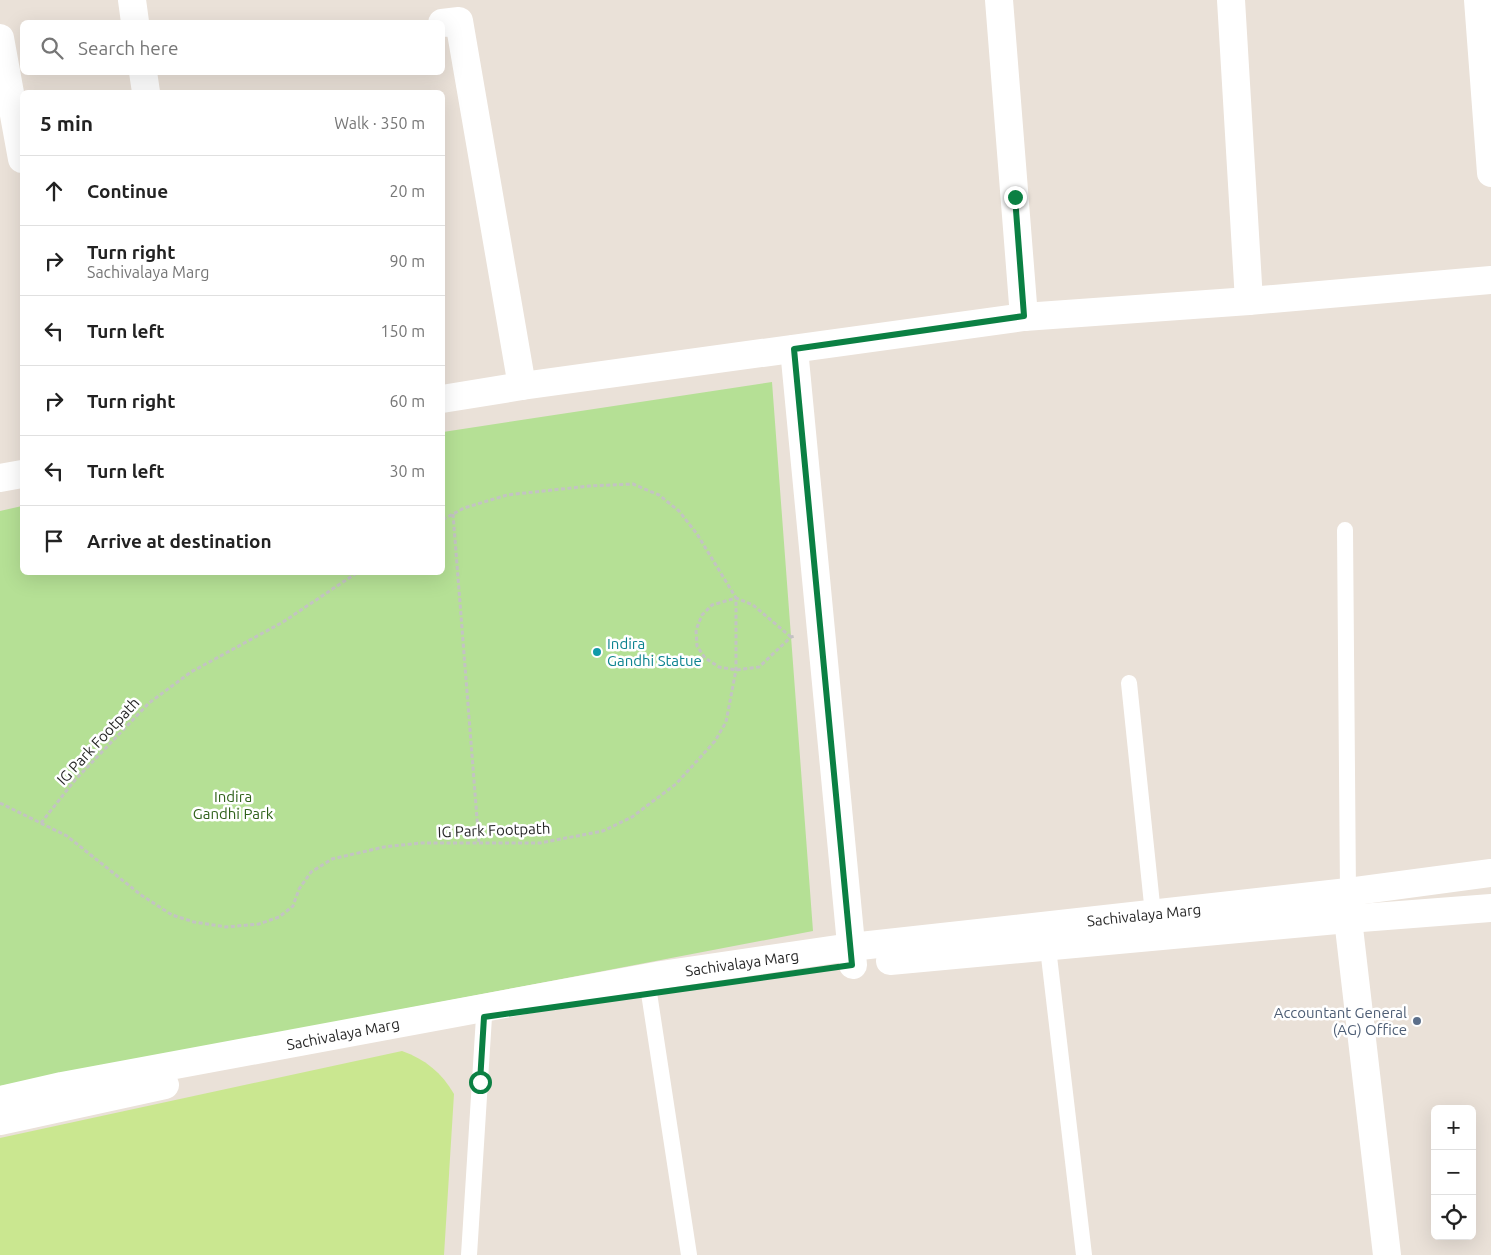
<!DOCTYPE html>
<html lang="en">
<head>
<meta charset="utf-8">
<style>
	body { margin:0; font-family:Ubuntu,sans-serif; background:#f6f6f6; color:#222 }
	.controls { position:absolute; right:15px; bottom:15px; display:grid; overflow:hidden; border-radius:8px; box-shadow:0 5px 20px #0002 }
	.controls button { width:45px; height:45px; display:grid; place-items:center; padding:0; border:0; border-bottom:1px solid #e0e0e0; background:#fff; color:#222; font:25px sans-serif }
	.stop { position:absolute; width:15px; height:15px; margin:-11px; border:4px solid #0b8043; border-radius:50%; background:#fff }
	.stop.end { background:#0b8043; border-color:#fff; box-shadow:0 1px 5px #0008 }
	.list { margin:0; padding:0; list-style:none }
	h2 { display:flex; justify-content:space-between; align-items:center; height:65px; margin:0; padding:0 20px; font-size:21px }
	h2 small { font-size:16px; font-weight:400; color:#767676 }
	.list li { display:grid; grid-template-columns:32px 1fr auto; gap:15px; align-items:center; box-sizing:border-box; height:70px; padding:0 20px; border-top:1px solid #e0e0e0 }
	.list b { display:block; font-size:19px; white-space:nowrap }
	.list p { margin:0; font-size:16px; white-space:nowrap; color:#767676 }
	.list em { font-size:16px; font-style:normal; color:#767676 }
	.icon { flex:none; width:28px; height:28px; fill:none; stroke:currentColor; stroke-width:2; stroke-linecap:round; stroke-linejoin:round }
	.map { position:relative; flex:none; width:1491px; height:1255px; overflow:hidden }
	.search { position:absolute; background:#fff; box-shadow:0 5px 20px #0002; left:20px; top:20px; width:425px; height:55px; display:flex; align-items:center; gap:12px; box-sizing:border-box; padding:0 18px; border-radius:8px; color:#767676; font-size:19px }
	.panel { position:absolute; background:#fff; box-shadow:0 5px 20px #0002; left:20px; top:90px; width:425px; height:485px; border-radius:8px }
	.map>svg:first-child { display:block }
</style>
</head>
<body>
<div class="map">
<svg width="1491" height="1255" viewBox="0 0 1491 1255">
	<rect width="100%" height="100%" fill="#eae1d8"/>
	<polygon fill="#b5e095" points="772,382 813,931 0,1086 0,511 22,506 22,572 442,572 443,432"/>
	<path fill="#cae790" d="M402,1051C425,1059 442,1073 454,1094L444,1255H0V1138Z"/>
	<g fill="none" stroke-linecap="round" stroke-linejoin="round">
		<g stroke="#c3c3c3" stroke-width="3" stroke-dasharray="4 2.5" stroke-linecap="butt">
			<polyline points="453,514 479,844"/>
			<polyline points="791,637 753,605 736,598 712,605 702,615 696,630 697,646 705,658 719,667 736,670 759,667 791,637 795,636"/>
			<polyline points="0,803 67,836 141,895 172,915 194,922 226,927 259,924 279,917 293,906 299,889 311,872 332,859 384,847 420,843 540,843 603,831 632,817 676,784 715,741 726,722 736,670 736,598 697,534 679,511 659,495 633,484 589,486 507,495 464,508 442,520"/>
			<polyline points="41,823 75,780 149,703 191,672 283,622 358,572"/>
		</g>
		<g stroke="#fff" stroke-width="16">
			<polyline points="1345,530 1348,892"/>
			<polyline points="1129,683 1153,914"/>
			<polyline points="1048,948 1084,1255"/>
			<polyline points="649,993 689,1255"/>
			<polyline points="469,1255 484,1017"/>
		</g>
		<g stroke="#fff" stroke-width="28">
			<polyline points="132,0 135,22"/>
			<polyline points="999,0 1024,317"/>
			<polyline points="1231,0 1249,301"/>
			<polyline points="1478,0 1491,173"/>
			<polyline points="442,23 459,21 522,386"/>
			<polyline points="0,38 22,159"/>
			<polyline points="143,72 146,92"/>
			<polyline points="794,349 853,965"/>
			<polyline points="442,399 522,386 1024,317 1249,301 1491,280"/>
			<polyline points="0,478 22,474"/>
			<polyline points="1348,896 1348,919 1387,1255"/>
		</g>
		<g stroke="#fff" stroke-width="28">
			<polyline points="890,961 1348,919 1491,908"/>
			<polyline points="0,1100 62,1086 661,975 851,947 1348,892 1491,873"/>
			<polyline points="0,1121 165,1085"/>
		</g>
	</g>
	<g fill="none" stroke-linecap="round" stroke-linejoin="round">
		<polyline stroke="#0b8043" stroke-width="6" points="480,1082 484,1017 852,965 794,349 1024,316 1015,197"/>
	</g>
	<circle fill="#0f9aa8" stroke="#fff" stroke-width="2" cx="597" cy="652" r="5"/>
	<circle fill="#5c6f8a" stroke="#fff" stroke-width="2" cx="1417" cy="1021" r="5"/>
	<g text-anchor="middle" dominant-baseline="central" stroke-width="5" stroke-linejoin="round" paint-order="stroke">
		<g font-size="15" fill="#0d838f" stroke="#fff" text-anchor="start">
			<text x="607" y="643">Indira<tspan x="607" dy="17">Gandhi Statue</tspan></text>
		</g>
		<g font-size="15" fill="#272727" stroke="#fff">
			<text transform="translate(98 741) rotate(-47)">IG Park Footpath</text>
			<text transform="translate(494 830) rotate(-2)">IG Park Footpath</text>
			<text transform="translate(1144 915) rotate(-6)">Sachivalaya Marg</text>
			<text transform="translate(742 963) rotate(-8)">Sachivalaya Marg</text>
			<text transform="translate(343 1034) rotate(-11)">Sachivalaya Marg</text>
		</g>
		<g font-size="15" fill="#2f611a" stroke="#fff">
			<text x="233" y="796">Indira<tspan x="233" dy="17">Gandhi Park</tspan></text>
		</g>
		<g font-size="15" fill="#4e5e75" stroke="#fff" text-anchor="end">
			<text x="1407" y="1012">Accountant General<tspan x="1407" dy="17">(AG) Office</tspan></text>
		</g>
	</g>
</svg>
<div class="controls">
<button>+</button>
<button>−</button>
<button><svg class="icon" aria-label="locate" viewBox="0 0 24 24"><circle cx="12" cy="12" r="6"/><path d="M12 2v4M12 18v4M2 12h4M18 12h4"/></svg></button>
</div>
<div class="stop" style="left:480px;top:1082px"></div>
<div class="stop end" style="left:1015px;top:197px"></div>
<div class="search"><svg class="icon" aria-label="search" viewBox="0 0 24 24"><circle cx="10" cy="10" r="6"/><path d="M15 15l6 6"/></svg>Search here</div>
<section class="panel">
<h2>5 min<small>Walk · 350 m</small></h2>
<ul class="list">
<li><svg class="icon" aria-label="ahead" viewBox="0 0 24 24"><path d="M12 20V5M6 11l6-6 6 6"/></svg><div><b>Continue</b></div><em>20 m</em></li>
<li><svg class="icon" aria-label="right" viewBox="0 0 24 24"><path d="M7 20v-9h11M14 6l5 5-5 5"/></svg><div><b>Turn right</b><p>Sachivalaya Marg</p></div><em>90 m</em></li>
<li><svg class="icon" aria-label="left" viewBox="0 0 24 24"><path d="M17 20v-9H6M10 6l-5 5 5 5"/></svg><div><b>Turn left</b></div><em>150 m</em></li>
<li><svg class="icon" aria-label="right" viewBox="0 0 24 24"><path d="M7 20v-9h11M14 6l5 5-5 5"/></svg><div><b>Turn right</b></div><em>60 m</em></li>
<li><svg class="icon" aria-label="left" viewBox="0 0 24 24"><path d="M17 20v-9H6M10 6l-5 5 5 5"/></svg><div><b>Turn left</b></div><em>30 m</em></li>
<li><svg class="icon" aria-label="arrive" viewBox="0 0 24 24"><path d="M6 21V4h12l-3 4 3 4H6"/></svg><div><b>Arrive at destination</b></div></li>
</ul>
</section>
</div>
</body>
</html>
